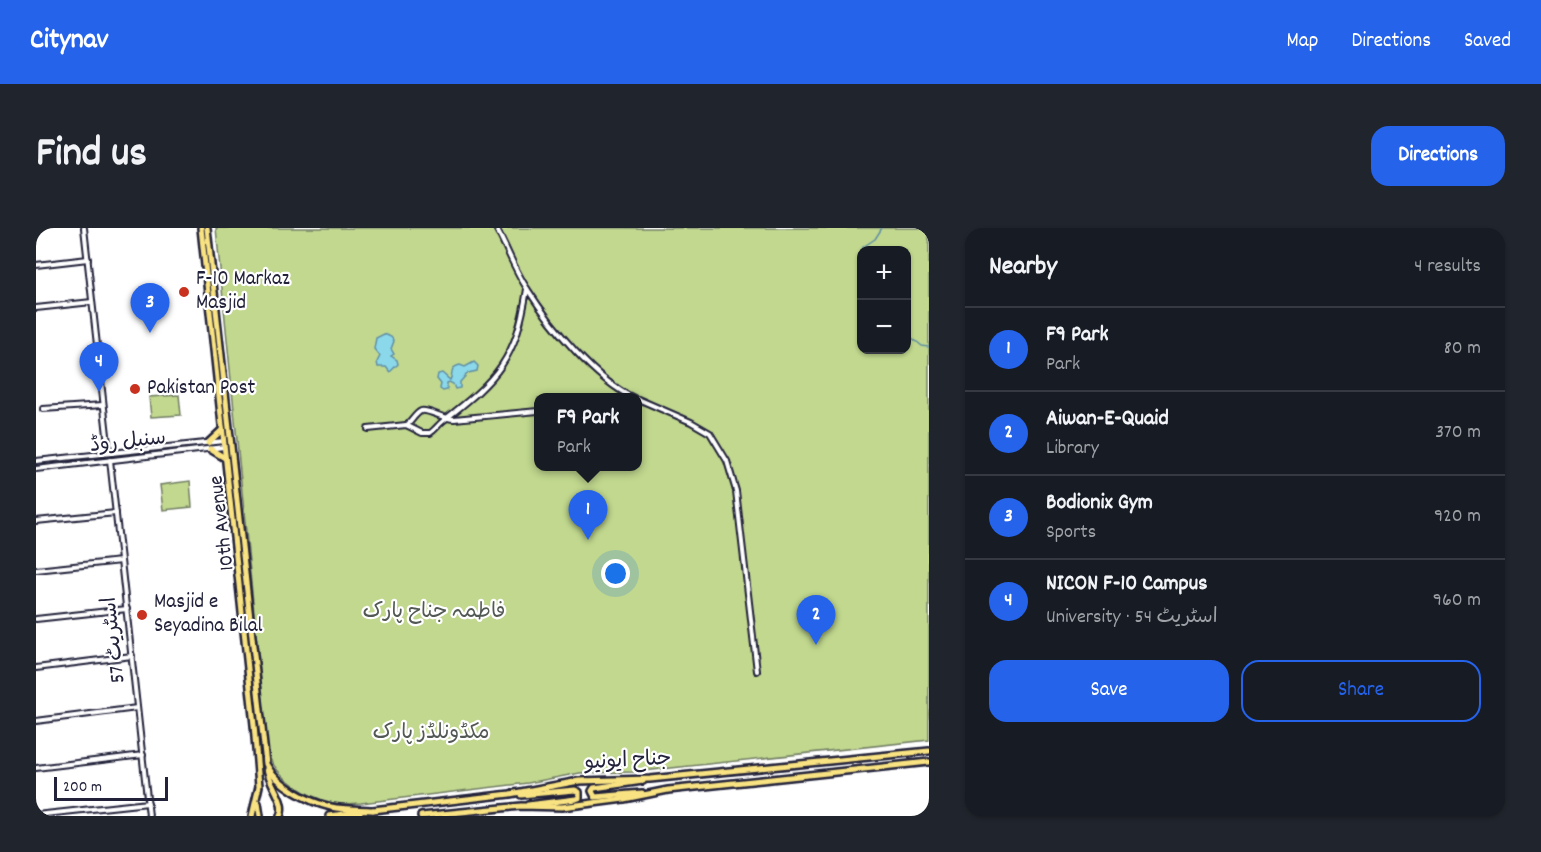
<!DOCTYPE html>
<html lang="en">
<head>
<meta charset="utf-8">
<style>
	body { margin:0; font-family:Dekko,"Playpen Sans Arabic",sans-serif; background:#20242c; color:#f1f3f6 }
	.controls { position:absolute; right:18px; top:18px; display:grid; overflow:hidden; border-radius:12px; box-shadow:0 2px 4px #0004 }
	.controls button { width:54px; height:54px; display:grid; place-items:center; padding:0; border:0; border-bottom:2px solid #363941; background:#171b24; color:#f1f3f6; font:30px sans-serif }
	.scale { position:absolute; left:18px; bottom:15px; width:114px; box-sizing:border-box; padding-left:6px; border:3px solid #22223b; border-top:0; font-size:16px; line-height:21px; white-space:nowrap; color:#22223b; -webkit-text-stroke:4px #fff; paint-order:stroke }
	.you { position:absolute; left:580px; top:346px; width:21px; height:21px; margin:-15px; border:4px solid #fff; border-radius:50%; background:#1a73e8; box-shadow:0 0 0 9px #1a73e833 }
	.badge { display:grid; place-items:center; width:39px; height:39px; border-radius:50%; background:#2563eb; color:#fff; font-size:20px; font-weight:700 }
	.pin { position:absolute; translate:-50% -50px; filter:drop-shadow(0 2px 3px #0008) }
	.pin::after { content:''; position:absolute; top:32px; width:21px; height:18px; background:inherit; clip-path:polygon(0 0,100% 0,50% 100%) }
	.popup { position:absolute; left:498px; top:165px; width:108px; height:78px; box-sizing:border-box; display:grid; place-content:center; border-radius:12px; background:#171b24; filter:drop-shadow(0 2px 4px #0005); font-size:20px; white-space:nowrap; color:#9ea1a6 }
	.popup b { font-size:22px; color:#f1f3f6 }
	.popup::after { content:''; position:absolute; left:50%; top:100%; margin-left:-12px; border:12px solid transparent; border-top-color:#171b24 }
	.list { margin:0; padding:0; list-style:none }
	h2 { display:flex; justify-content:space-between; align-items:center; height:78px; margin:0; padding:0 24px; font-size:26px }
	h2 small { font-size:20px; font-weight:400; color:#9ea1a6 }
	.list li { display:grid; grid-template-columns:39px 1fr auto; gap:18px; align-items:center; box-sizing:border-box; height:84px; padding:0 24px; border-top:2px solid #363941 }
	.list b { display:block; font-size:22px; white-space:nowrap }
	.list p { margin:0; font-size:20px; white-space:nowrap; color:#9ea1a6 }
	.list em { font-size:20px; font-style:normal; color:#9ea1a6 }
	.actions { display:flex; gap:12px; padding:18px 24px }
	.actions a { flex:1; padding:14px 0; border:2px solid #2563eb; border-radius:18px; text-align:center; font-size:21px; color:#2563eb }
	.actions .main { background:#2563eb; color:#fff }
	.map { position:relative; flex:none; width:893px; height:588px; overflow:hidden; border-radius:18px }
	header { display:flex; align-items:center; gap:36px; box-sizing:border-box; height:84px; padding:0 30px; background:#2563eb; color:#fff }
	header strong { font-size:28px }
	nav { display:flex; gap:33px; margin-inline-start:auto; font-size:21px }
	.intro { display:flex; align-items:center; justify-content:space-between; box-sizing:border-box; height:144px; padding:0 36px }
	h1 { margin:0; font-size:42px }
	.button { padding:15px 27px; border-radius:18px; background:#2563eb; color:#fff; font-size:21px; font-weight:700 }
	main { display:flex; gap:36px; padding:0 36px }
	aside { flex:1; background:#171b24; border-radius:18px; box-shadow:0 2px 4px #0004 }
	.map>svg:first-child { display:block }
</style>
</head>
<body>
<header>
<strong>Citynav</strong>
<nav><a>Map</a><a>Directions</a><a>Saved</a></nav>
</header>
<div class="intro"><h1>Find us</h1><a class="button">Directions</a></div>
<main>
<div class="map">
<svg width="893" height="588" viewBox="0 0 893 588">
	<rect width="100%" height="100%" fill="#fff"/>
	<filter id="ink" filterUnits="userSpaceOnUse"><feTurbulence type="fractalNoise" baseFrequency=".0167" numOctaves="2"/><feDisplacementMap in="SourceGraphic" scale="12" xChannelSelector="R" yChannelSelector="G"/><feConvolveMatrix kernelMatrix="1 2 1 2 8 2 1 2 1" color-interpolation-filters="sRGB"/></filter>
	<g filter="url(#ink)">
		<g fill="#c1d88e" stroke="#727d64" stroke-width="1.5" fill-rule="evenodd">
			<path d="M180,0H893V512L598,544L544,545L492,555L325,575C316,575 306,577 297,575C272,569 241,551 232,526ZM825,22H870V122H825ZM502,170H602V238H502Z"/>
			<polygon points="143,167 145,187 115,189 113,169"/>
			<polygon points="154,253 156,279 127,282 124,257"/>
		</g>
		<g fill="#8bd8eb" stroke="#618fa5" stroke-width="1.5">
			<polygon points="348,106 355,109 358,113 355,121 358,126 355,128 361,132 362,136 354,144 350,139 342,139 341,134 344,128 338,121 340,110"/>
			<path d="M438,134L442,138L441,143L432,145L424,154V160L419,161L417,156L413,154L411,155V162L407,163L404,161L405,156L401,151L402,146L406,145L414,152C418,146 412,140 424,137L429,139Z"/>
		</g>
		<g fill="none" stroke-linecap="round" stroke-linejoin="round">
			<g stroke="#618fa5" stroke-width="1.5">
				<polyline points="826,22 827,19 839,11 846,0"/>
				<polyline points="825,24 825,42"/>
				<polyline points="870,105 886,118 893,119"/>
			</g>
			<g stroke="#22223b" stroke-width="8">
				<g id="minor">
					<polyline points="48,0 73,225"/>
					<path d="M460,0C471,20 479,43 492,62C515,98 559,152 598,170"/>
					<polyline points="0,37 52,31"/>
					<polyline points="0,80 56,74"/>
					<polyline points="602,171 655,194 674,205 691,233 700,263 721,443"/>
					<polyline points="7,181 67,177"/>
					<path d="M371,197C376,193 379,186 385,183C392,181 407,191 418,191L502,183"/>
					<path d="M332,201L370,197L386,205H394C399,202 402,197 407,193C462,150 480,132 491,61"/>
					<polyline points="74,232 113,588"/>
					<polyline points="0,233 188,213"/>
					<polyline points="0,241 188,219"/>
					<polyline points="0,293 80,285"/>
					<polyline points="0,342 85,333"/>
					<polyline points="0,391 91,381"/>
					<polyline points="0,440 96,428"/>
					<polyline points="0,493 101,480"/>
					<polyline points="0,540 107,527"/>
					<polyline points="0,587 112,575"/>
				</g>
			</g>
			<g stroke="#22223b" stroke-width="10">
				<g id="major">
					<polyline points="165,0 218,497 223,558 216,588"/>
					<path d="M171,0L230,536C241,557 272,574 295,579C309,582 323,581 337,582"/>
					<polyline points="172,215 186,202"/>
					<polyline points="174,221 189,230"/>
					<path d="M231,540C233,557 251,574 244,588"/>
					<polyline points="606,565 559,569 556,563 558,560 607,553"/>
					<polyline points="485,567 539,562 543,564 543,570 540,571 492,577"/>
					<polyline points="222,575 224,588"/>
					<polyline points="337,582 474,566 543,553 614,551 893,523"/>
					<polyline points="293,588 324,584"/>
					<polyline points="385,588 485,578 526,579 588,571 632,562 893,534"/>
				</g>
			</g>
			<use href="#minor" stroke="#fff" stroke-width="4"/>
			<use href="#major" stroke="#f8e281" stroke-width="5"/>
		</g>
	</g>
	<g fill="#c8321e" stroke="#fff" stroke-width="2">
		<circle cx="148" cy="64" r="6"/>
		<circle cx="99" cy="161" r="6"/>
		<circle cx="106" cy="387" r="6"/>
	</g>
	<g text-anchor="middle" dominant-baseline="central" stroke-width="4.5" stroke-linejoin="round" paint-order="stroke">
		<g font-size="21" fill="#22223b" stroke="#fff" text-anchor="start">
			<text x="160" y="52">F-10 Markaz<tspan x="160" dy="24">Masjid</tspan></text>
			<text x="111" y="161">Pakistan Post</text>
			<text x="118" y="375">Masjid e<tspan x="118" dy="24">Seyadina Bilal</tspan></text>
		</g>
		<g font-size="21" fill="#22223b" stroke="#fff">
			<text transform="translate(92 215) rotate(-6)">سنبل روڈ</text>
			<text transform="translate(187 295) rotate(-97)">10th Avenue</text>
			<text transform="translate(79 412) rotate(-96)">اسٹریٹ 57</text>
			<text transform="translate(592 534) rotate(-3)">جناح ایونیو</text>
		</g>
		<g font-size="21" fill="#525954" stroke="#fff">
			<text x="398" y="385">فاطمہ جناح پارک</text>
			<text x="395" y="506">مکڈونلڈز پارک</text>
		</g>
	</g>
</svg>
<div class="controls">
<button>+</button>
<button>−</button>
</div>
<div class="scale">200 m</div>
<div class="you"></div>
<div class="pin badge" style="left:552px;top:312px">1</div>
<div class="popup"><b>F9 Park</b>Park</div>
<div class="pin badge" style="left:780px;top:417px">2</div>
<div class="pin badge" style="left:114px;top:105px">3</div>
<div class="pin badge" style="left:63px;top:164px">4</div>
</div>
<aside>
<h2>Nearby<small>4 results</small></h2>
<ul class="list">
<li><span class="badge">1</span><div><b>F9 Park</b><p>Park</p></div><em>80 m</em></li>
<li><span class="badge">2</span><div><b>Aiwan-E-Quaid</b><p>Library</p></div><em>370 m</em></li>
<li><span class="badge">3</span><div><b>Bodionix Gym</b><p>Sports</p></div><em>920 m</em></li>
<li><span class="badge">4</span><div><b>NICON F-10 Campus</b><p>University · اسٹریٹ 54</p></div><em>960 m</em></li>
</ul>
<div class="actions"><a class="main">Save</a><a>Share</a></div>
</aside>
</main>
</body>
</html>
